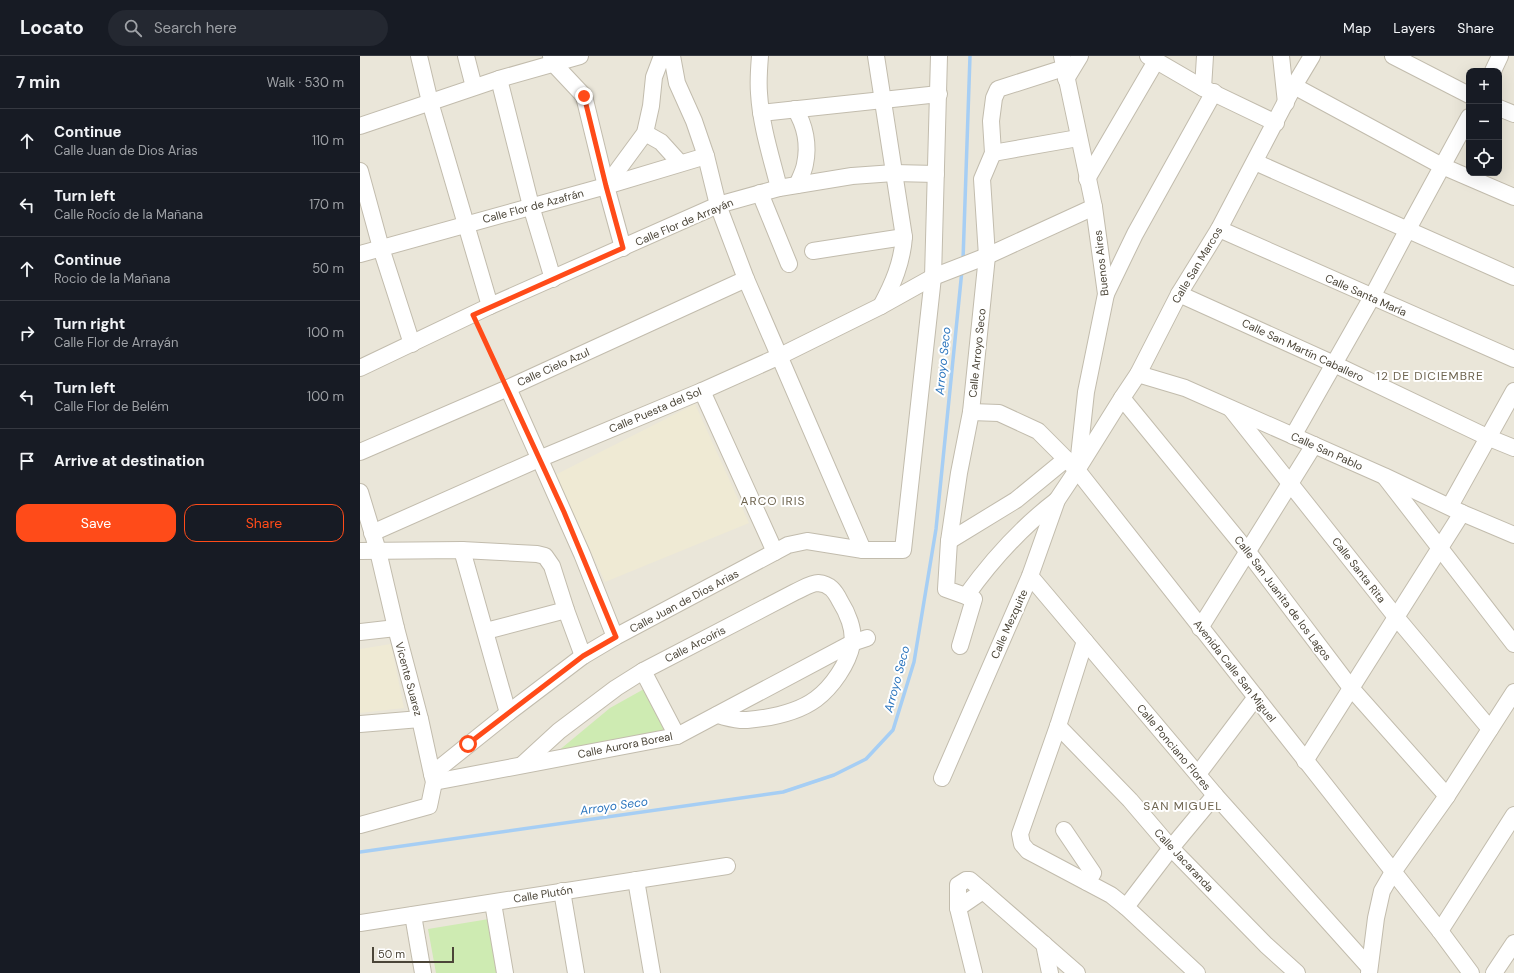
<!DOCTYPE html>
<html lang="en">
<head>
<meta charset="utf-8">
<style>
	body { margin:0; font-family:"DM Sans",sans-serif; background:#242831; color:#f1f3f6 }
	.controls { position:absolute; right:12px; top:12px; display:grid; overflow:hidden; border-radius:8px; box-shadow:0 4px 16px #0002 }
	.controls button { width:36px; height:36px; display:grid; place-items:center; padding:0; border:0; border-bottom:1px solid #363941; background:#171b24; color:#f1f3f6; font:20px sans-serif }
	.scale { position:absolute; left:12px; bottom:10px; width:82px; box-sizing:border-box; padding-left:4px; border:2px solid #4b4538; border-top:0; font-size:11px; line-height:14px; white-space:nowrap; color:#4b4538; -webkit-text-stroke:3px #fff; paint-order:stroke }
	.stop { position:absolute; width:12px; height:12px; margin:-9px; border:3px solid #ff4b19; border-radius:50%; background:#fff }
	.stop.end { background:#ff4b19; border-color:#fff; box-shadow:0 1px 4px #0008 }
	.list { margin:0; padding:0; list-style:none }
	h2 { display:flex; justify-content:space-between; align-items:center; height:52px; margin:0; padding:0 16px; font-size:17px }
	h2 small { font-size:13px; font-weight:400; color:#9ea1a6 }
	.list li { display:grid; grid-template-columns:26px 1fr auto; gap:12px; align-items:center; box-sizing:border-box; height:64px; padding:0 16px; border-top:1px solid #363941 }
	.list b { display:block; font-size:15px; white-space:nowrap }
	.list p { margin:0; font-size:13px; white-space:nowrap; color:#9ea1a6 }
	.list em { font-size:13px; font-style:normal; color:#9ea1a6 }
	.actions { display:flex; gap:8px; padding:12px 16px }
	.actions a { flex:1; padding:9px 0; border:1px solid #ff4b19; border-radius:12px; text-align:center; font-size:14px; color:#ff4b19 }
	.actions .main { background:#ff4b19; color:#fff }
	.icon { flex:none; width:22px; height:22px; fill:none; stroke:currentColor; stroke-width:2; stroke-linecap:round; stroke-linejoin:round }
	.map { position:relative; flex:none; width:1154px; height:917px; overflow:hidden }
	header { display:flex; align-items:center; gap:24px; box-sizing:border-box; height:56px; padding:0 20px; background:#171b24; border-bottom:1px solid #363941 }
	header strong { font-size:19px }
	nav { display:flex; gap:22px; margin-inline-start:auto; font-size:14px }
	.search { width:280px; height:36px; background:#242831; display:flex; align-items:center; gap:10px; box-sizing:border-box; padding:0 14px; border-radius:22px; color:#9ea1a6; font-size:15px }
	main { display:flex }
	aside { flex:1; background:#171b24 }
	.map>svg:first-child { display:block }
</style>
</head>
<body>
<header>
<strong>Locato</strong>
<div class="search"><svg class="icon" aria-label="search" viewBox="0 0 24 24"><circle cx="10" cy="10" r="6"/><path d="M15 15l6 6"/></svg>Search here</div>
<nav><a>Map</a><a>Layers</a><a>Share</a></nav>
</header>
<main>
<aside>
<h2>7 min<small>Walk · 530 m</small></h2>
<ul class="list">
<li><svg class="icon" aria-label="ahead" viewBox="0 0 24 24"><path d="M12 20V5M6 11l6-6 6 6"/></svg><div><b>Continue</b><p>Calle Juan de Dios Arias</p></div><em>110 m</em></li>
<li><svg class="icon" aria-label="left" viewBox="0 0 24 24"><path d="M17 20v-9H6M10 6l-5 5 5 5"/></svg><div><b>Turn left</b><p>Calle Rocío de la Mañana</p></div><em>170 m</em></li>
<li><svg class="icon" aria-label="ahead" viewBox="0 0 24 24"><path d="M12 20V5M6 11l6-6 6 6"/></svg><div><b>Continue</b><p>Rocio de la Mañana</p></div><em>50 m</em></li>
<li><svg class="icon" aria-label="right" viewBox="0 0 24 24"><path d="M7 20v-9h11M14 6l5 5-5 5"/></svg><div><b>Turn right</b><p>Calle Flor de Arrayán</p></div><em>100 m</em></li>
<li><svg class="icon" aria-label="left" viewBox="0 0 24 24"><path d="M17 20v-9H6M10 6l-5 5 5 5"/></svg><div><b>Turn left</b><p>Calle Flor de Belém</p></div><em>100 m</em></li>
<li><svg class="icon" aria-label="arrive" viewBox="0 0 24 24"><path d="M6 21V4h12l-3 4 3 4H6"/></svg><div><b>Arrive at destination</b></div></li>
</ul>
<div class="actions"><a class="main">Save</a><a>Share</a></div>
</aside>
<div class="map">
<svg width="1154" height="917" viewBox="0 0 1154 917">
	<rect width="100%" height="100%" fill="#f6f3eb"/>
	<path fill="#eae6d9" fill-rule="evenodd" d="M0,0H1154V917H0ZM1109,15H1139V117H1109Z"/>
	<g fill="#efead4">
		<polygon points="335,348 389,467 245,526 195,419"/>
		<polygon points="31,588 44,652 0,657 0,593"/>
	</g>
	<g fill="#ceebb2">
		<polygon points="284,633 307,677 197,696 250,652"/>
		<polygon points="129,863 138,917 76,917 68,873"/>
	</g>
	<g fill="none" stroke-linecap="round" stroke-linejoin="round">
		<g stroke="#a6cef4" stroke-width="3.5">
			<polyline points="603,204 610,0"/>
			<polyline points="0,796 423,736 474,719 506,703 533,674 554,606 576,473 602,214"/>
		</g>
		<g stroke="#c2bcad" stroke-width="18">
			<g id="minor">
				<polyline points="59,0 70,46 130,250"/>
				<polyline points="106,0 114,31"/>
				<polyline points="191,0 193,7 224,40 246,130 263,192"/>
				<polyline points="312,0 317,27 334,65 346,100 358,149 386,223 503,494"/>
				<path d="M400,0C399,12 398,25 399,37C401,70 411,100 419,132"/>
				<path d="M516,0L544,181C542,207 533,228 521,250"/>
				<polyline points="702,0 734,151 746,238 726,336 718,409"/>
				<polyline points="788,0 843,32 916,67"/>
				<polyline points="921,0 926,47"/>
				<polyline points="1033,0 1109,39"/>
				<polyline points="1133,15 1140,0"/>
				<polyline points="139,23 171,150 193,223"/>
				<polyline points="706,23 720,0"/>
				<polyline points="934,30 1082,110 1154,141"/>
				<polyline points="843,32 845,0"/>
				<polyline points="1139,52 1154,58"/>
				<path d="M435,53C445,69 449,89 445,108C444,115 440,122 437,129"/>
				<polyline points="401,57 579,38"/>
				<polyline points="0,70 139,23 220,0"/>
				<polyline points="285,77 301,86 320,107"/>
				<polyline points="633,97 718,82"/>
				<polyline points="895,106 1154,221"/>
				<polyline points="0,115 21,192 52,288"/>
				<polyline points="727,123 796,5"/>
				<polyline points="246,130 285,77 291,50 294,21 302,0"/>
				<polyline points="400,137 429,208"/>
				<polyline points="859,173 1154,303"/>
				<polyline points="453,195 544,181"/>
				<polyline points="0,198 246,130 346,100"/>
				<polyline points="746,238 775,178 854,36"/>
				<polyline points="819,238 974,308 1127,381 1154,392"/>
				<polyline points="0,312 130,250 358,149 419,132 492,120 534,117 576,118"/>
				<polyline points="778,318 825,332 1024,420 1102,457 1154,479"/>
				<polyline points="148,332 222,498 255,581"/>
				<polyline points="342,335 415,496"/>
				<polyline points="762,342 888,496 991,632 1087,740"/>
				<polyline points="871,353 1036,561 1130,673"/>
				<polyline points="611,356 639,357 678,375 717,414 1080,875 1111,917"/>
				<polyline points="933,380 1012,241 1048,173 1109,61"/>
				<polyline points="0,396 148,332 386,223"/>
				<polyline points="1025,421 1154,588"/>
				<polyline points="0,436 18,495 36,572 60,663 72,718 74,726 69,750 0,769"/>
				<polyline points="1090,450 1154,335"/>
				<polyline points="12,477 179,403 342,335 420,300 521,250 573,221 627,200 734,151"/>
				<polyline points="589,485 656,444 706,403"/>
				<polyline points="102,494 148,657"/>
				<polyline points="0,495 102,494 177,498 185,500 192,510 206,554 223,600"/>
				<polyline points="670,520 855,739 1009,911"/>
				<path d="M606,540C631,505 663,470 697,444"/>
				<polyline points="840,572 954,389"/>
				<polyline points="126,575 206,554"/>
				<polyline points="0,576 36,572"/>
				<polyline points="725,585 698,670 660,778 662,788 668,795 751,839 766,851 837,917"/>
				<polyline points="600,590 614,543 586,533 589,485 599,417 611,356 627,200 622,123 633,97 631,65 634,42 638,33 704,12"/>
				<polyline points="283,615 317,680"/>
				<polyline points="0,668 60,663"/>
				<polyline points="698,670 770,744 811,792 906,889 937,917"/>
				<polyline points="945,705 1102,457"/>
				<path d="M162,709L199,675L256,632L283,615L435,536C442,533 451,527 458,527C470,528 475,535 480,545C487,556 495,574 492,588C488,608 472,631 456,643C437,657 410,662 387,664C377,665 366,661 357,659"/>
				<polyline points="72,718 148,657 223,600 255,581 428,489 447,485 503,494 543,494 573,221 579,0"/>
				<polyline points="838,718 896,641"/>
				<polyline points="582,722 670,520 697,444 717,414 762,342 778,318 819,238 859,173 934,30 952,0"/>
				<polyline points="74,726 317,680 492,587 507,582"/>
				<polyline points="704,774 733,817 727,826"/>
				<polyline points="276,824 292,917"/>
				<polyline points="202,835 216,917"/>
				<polyline points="133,847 145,917"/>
				<polyline points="766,851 811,792 855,739"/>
				<polyline points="598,852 623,835"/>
				<polyline points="53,859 63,917"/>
				<polyline points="0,867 367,810"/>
				<polyline points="1080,875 1154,759"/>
				<polyline points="684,888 690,917"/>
				<polyline points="614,917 598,852 598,829 606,824 610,824 623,835 717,917"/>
				<polyline points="1009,917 1016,862 1022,835 1033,816 1087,740 1154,636"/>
				<polyline points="1134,917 1154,887"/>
			</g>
		</g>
		<polyline stroke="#c4b99d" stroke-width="2" stroke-dasharray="2 2" stroke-linecap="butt" points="118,269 143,321"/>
		<use href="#minor" stroke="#fff" stroke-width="16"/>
	</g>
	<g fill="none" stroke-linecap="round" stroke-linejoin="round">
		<polyline stroke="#ff4b19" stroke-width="5" points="108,688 223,600 256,581 204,456 113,259 263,192 246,130 224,40"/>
	</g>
	<g text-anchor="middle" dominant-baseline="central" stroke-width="4" stroke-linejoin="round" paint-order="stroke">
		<g font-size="11" fill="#4b4538" stroke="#fff">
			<text transform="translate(173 150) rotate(-15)">Calle Flor de Azafrán</text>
			<text transform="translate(324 166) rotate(-23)">Calle Flor de Arrayán</text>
			<text transform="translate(741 207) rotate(-96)">Buenos Aires</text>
			<text transform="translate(837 209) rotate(-59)">Calle San Marcos</text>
			<text transform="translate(1006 239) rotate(24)">Calle Santa María</text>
			<text transform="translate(943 294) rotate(25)">Calle San Martín Caballero</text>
			<text transform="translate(617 297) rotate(-84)">Calle Arroyo Seco</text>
			<text transform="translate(193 311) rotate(-24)">Calle Cielo Azul</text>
			<text transform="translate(295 354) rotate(-23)">Calle Puesta del Sol</text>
			<text transform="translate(967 395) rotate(24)">Calle San Pablo</text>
			<text transform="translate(999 514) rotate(52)">Calle Santa Rita</text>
			<text transform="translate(923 542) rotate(53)">Calle San Juanita de los Lagos</text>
			<text transform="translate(324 545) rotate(-28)">Calle Juan de Dios Arias</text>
			<text transform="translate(649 568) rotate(-66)">Calle Mezquite</text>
			<text transform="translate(335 588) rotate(-27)">Calle Arcoíris</text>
			<text transform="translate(875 615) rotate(52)">Avenida Calle San Miguel</text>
			<text transform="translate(49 623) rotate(75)">Vicente Suarez</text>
			<text transform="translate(265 689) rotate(-11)">Calle Aurora Boreal</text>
			<text transform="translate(814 691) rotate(50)">Calle Ponciano Flores</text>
			<text transform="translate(824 804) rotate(47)">Calle Jacaranda</text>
			<text transform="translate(183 838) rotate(-9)">Calle Plutón</text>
		</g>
		<g font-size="12" font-style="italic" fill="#2b75bd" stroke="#fff">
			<text transform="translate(583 305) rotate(-84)">Arroyo Seco</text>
			<text transform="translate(537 623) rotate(-75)">Arroyo Seco</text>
			<text transform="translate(254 750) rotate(-8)">Arroyo Seco</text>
		</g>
		<g font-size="12" letter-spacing="1" fill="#6e644f" stroke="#fff">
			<text x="1070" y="320">12 DE DICIEMBRE</text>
			<text x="413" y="445">ARCO IRIS</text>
			<text x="823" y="750">SAN MIGUEL</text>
		</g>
	</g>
</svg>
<div class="controls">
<button>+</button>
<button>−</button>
<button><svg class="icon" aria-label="locate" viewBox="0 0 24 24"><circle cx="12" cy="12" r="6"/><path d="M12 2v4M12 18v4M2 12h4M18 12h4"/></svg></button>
</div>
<div class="scale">50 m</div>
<div class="stop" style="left:108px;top:688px"></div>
<div class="stop end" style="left:224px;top:40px"></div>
</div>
</main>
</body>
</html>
